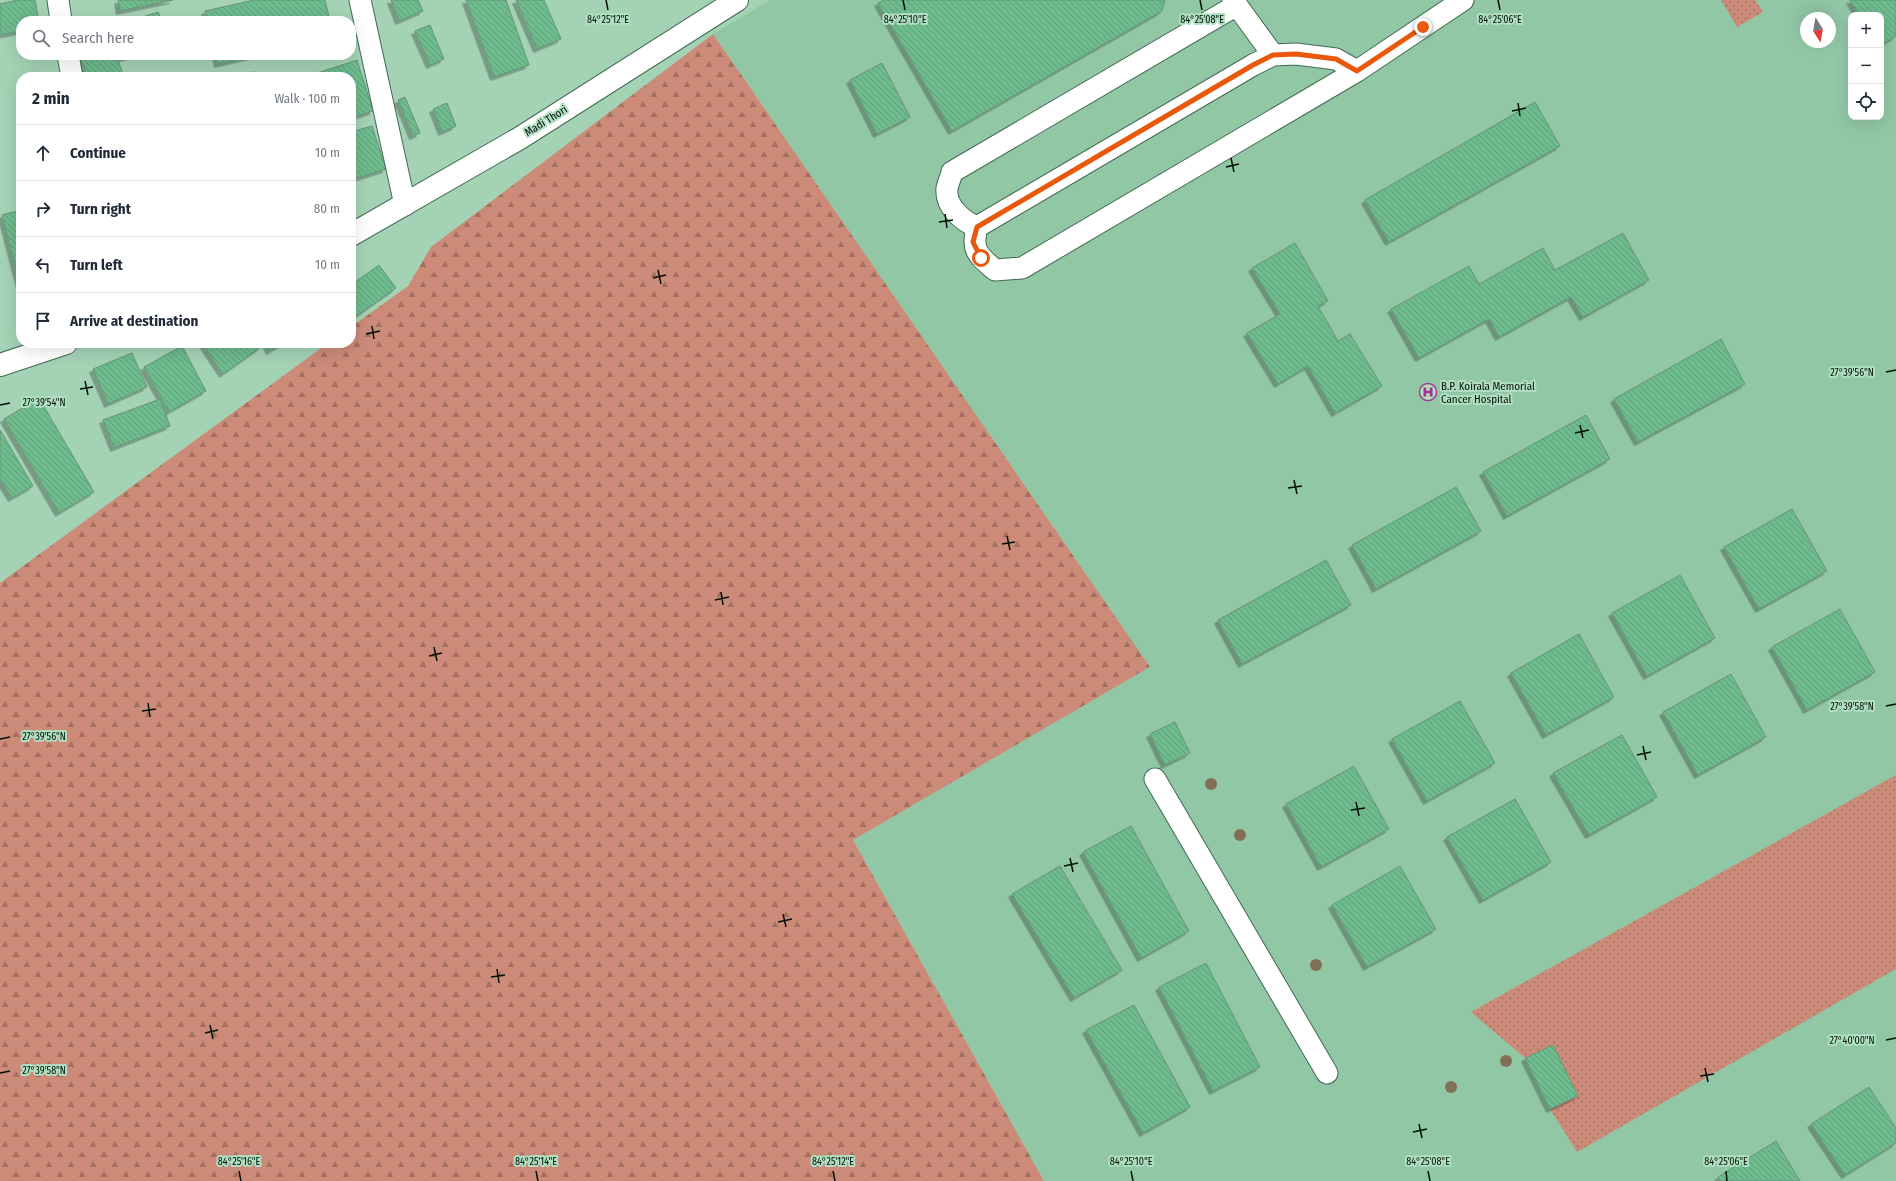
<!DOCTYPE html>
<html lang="en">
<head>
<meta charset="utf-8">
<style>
	body { margin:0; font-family:"Fira Sans Condensed",sans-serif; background:#f2f2f3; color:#1f2937 }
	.controls { position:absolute; right:12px; top:12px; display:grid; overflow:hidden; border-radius:8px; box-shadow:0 4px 16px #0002 }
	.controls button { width:36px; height:36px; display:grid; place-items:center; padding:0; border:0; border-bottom:1px solid #e0e1e3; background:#fff; color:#1f2937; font:20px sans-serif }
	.compass { position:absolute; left:1800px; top:12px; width:36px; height:36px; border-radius:50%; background:#fff; box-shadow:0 4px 16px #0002; rotate:169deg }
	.stop { position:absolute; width:12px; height:12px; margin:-9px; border:3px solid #ea580c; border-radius:50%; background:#fff }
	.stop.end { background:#ea580c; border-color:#fff; box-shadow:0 1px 4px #0008 }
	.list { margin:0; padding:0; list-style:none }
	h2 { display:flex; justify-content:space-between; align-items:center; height:52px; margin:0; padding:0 16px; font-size:17px }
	h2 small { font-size:13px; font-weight:400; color:#747a83 }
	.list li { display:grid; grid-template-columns:26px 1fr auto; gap:12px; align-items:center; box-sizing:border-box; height:56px; padding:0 16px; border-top:1px solid #e0e1e3 }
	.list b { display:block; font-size:15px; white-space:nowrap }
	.list em { font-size:13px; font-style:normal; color:#747a83 }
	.icon { flex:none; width:22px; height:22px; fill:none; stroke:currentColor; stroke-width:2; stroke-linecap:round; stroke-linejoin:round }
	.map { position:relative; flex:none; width:1896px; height:1181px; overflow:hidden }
	.search { position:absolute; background:#fff; box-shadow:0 4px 16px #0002; left:16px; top:16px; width:340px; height:44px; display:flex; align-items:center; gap:10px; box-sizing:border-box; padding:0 14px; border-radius:16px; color:#747a83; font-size:15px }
	.panel { position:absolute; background:#fff; box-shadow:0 4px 16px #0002; left:16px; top:72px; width:340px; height:276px; border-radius:16px }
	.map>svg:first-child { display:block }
</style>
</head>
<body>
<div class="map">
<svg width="1896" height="1181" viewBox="0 0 1896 1181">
	<defs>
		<pattern id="grass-dots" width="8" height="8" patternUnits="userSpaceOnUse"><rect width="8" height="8" fill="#cc8b78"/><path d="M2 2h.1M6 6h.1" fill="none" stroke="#a37060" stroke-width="1.8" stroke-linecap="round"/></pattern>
		<pattern id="forest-firs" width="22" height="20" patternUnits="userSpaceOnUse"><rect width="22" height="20" fill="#cc8b78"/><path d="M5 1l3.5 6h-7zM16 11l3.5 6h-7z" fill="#a37060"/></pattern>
		<pattern id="building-back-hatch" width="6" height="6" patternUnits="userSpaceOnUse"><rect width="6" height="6" fill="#6ebb8e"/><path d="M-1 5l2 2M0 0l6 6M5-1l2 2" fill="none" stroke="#5ea079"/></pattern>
		<filter id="shadow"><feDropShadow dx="-3.5" dy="3.5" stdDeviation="0" flood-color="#0004"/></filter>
	</defs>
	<rect width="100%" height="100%" fill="#a4d2b5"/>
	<path fill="#92c7a6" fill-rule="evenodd" d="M770,0H1896V1181H1044L853,840L1150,667L713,34ZM1851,15H1881V117H1851ZM1806,18H1830V42H1806Z"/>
	<g fill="url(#grass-dots)">
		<polygon points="1721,0 1755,0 1763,12 1737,27"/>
		<polygon points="1896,775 1896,969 1577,1152 1550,1109 1578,1096 1553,1045 1525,1058 1471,1012"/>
	</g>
	<polygon fill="url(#forest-firs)" points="713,34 1150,667 853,840 1044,1181 0,1181 0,583 328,343 351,343 351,327 408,286 431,247"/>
	<g fill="url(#building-back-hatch)" stroke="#679378" filter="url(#shadow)">
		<polygon points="18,0 35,0 39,21 21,21 21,31 0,35 0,4"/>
		<polygon points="118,0 173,0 120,11"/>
		<polygon points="254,0 325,0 330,21 208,21 205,11"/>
		<polygon points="391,0 418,0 423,11 399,21"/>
		<polygon points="466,0 506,0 529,65 494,77"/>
		<polygon points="516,0 544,0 561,39 537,49"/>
		<polygon points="884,0 1165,0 1162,11 952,131 878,3"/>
		<polygon points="1850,0 1896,0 1896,36 1881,45 1881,15 1859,15"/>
		<polygon points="158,12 162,21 130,21"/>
		<polygon points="430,25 444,59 430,65 415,31"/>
		<polygon points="80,55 133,55 118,60 124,77 87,77"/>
		<polygon points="216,55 257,55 218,64"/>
		<polygon points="357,60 373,111 351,118 351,77 312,77 311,75"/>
		<polygon points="882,63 910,117 877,134 850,80"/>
		<polygon points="255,72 255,77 225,77 225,75"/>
		<polygon points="405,97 420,133 413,136 398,100"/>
		<polygon points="1535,102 1560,146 1389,242 1365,200"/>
		<polygon points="447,103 456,126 442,132 433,109"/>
		<polygon points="372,126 386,169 351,180 351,132"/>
		<polygon points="21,210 21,289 2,215"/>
		<polygon points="1623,233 1649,280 1583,317 1571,297 1499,337 1489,319 1419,358 1391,309 1469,266 1479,284 1543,248 1555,270"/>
		<polygon points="1295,243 1328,301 1318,306 1338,341 1350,334 1382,386 1335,413 1308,366 1278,384 1247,333 1280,314 1252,268"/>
		<polygon points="379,265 396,288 351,320 351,285"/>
		<polygon points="1721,339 1745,384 1638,442 1614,399"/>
		<polygon points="205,343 258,343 261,347 223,374 203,344"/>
		<polygon points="266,343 284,343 270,351"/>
		<polygon points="182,346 206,391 169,412 144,367"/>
		<polygon points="132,353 147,387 108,404 93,369"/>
		<polygon points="39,398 94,492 59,513 4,419"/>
		<polygon points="160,399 170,426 114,448 103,420"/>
		<polygon points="1586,415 1610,459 1507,516 1483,472"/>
		<polygon points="0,430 33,486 12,498 0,479"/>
		<polygon points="1456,487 1481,531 1376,589 1352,545"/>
		<polygon points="1792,509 1827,571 1759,609 1724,547"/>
		<polygon points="1326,560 1351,605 1242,664 1218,620"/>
		<polygon points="1680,575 1715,638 1647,676 1612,613"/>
		<polygon points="1840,609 1875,672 1807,710 1772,647"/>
		<polygon points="1579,634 1614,697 1546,735 1511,673"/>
		<polygon points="1731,674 1766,737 1698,775 1663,712"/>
		<polygon points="1460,701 1495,763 1427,801 1392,739"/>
		<polygon points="1175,722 1190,753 1165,765 1150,734"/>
		<polygon points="1622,735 1657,797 1589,835 1553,773"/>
		<polygon points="1354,766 1389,829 1321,867 1286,804"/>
		<polygon points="1515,799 1551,862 1483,900 1447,837"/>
		<polygon points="1131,826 1189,931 1141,958 1083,852"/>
		<polygon points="1060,866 1122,970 1074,998 1012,894"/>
		<polygon points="1400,866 1436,929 1367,967 1332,905"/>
		<polygon points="1206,963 1260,1067 1213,1091 1159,987"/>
		<polygon points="1134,1005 1190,1107 1143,1133 1086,1030"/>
		<polygon points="1553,1045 1578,1096 1550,1109 1525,1058"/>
		<polygon points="1869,1087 1896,1128 1896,1143 1845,1175 1811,1124"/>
		<polygon points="1776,1141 1800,1181 1720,1181 1718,1177"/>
	</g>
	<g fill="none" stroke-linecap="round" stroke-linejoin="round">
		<g stroke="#406a51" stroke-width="23">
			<g id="lane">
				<polyline points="58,0 61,21"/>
				<polyline points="360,0 405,205"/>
				<polyline points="1233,0 1273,55"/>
				<polyline points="68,55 72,77"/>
				<path d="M1357,71L1336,59L1296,54L1273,55L1253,65L977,227C971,251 978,255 995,270L1022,268L1357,71L1463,0"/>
				<path d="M977,227C962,221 945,206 947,188C948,183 951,177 952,172L1237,5"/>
				<polyline points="1155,779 1327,1073"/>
			</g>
		</g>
		<g stroke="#406a51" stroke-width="24">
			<g id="secondary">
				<polyline points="351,235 520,138 737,0"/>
				<polyline points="0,365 66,343"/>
			</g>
		</g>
		<use href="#lane" stroke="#fff" stroke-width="21"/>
		<use href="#secondary" stroke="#fff" stroke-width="22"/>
	</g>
	<g fill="#817056">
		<circle cx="1211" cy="784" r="6"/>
		<circle cx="1240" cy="835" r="6"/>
		<circle cx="1316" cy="965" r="6"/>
		<circle cx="1506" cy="1061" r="6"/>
		<circle cx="1451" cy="1087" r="6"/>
	</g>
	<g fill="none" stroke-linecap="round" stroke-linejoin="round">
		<polyline stroke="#ea580c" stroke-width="5" points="981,258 973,242 977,227 1253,65 1273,55 1296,54 1336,59 1357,71 1423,27"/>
	</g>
	<path fill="none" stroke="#021007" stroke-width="1.5" d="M606,0L608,10M903,0L905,10M1200,0L1202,10M1498,0L1500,10M1518,103L1520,116M1512,111L1526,108M1231,158L1234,172M1226,167L1239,164M945,214L947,228M939,222L953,220M658,270L661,284M653,278L666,275M372,326L374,339M366,334L380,331M1886,372L1896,370M85,381L88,395M80,389L93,387M0,405L10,403M1580,425L1583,438M1575,433L1589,430M1294,480L1297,494M1288,488L1302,486M1007,536L1010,550M1002,544L1015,542M721,592L723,605M715,600L729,597M434,647L437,661M429,656L442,653M148,703L150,717M1886,706L1896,704M142,711L156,709M0,739L10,737M1643,746L1646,760M1637,755L1651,752M1356,802L1359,816M1351,810L1365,808M1070,858L1073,872M1064,866L1078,863M783,914L786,927M778,922L792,919M497,969L499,983M491,977L505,975M210,1025L213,1039M205,1033L218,1030M1886,1040L1896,1038M1705,1068L1708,1082M0,1073L10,1071M1700,1076L1714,1074M1419,1124L1422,1138M1413,1132L1427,1129M239,1171L241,1181M536,1171L538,1181M833,1171L835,1181M1131,1171L1133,1181M1428,1171L1430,1181M1726,1171L1727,1181"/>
	<defs>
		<g id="hospital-ring" transform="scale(0.9)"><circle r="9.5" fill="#b1dfc2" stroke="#a5328d" stroke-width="1.5"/><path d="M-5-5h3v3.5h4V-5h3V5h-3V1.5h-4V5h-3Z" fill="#a5328d"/></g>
	</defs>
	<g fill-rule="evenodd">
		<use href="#hospital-ring" x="1428" y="392"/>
	</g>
	<g text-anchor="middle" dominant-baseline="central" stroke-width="4" stroke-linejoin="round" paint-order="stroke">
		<g font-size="11" fill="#021007" stroke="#b1dfc2">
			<text transform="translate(546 121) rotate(-32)">Madi Thori</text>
		</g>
		<g font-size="11" fill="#021007" stroke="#b1dfc2" text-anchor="start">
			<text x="1441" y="386">B.P. Koirala Memorial<tspan x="1441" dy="13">Cancer Hospital</tspan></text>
		</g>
	</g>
	<g font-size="10" text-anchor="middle" fill="#021007" stroke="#b1dfc2" stroke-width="4" stroke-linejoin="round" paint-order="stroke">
		<text x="608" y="23">84°25'12"E</text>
		<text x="905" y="23">84°25'10"E</text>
		<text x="1202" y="23">84°25'08"E</text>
		<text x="1500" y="23">84°25'06"E</text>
		<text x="1852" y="376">27°39'56"N</text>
		<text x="44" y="406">27°39'54"N</text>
		<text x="1852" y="710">27°39'58"N</text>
		<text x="44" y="740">27°39'56"N</text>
		<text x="1852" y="1044">27°40'00"N</text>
		<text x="44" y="1074">27°39'58"N</text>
		<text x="239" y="1165">84°25'16"E</text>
		<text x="536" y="1165">84°25'14"E</text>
		<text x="833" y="1165">84°25'12"E</text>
		<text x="1131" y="1165">84°25'10"E</text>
		<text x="1428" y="1165">84°25'08"E</text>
		<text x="1726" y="1165">84°25'06"E</text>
	</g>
</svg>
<div class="controls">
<button>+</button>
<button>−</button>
<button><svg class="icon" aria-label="locate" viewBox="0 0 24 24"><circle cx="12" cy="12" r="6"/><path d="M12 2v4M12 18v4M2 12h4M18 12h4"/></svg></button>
</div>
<svg class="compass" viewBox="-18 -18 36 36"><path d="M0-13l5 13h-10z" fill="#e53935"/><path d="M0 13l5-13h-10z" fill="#747a83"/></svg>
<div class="stop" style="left:981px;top:258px"></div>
<div class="stop end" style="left:1423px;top:27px"></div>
<div class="search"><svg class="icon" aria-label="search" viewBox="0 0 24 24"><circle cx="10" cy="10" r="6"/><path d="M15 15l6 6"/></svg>Search here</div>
<section class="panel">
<h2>2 min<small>Walk · 100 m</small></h2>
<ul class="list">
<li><svg class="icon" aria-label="ahead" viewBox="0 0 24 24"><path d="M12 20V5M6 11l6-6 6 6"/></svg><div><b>Continue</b></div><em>10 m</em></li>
<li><svg class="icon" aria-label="right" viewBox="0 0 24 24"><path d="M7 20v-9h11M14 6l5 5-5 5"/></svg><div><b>Turn right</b></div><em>80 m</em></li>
<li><svg class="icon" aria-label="left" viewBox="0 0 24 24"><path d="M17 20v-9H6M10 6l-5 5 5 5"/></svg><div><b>Turn left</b></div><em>10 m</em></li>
<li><svg class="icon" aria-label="arrive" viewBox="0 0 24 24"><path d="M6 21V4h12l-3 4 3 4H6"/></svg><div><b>Arrive at destination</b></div></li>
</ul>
</section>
</div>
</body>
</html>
